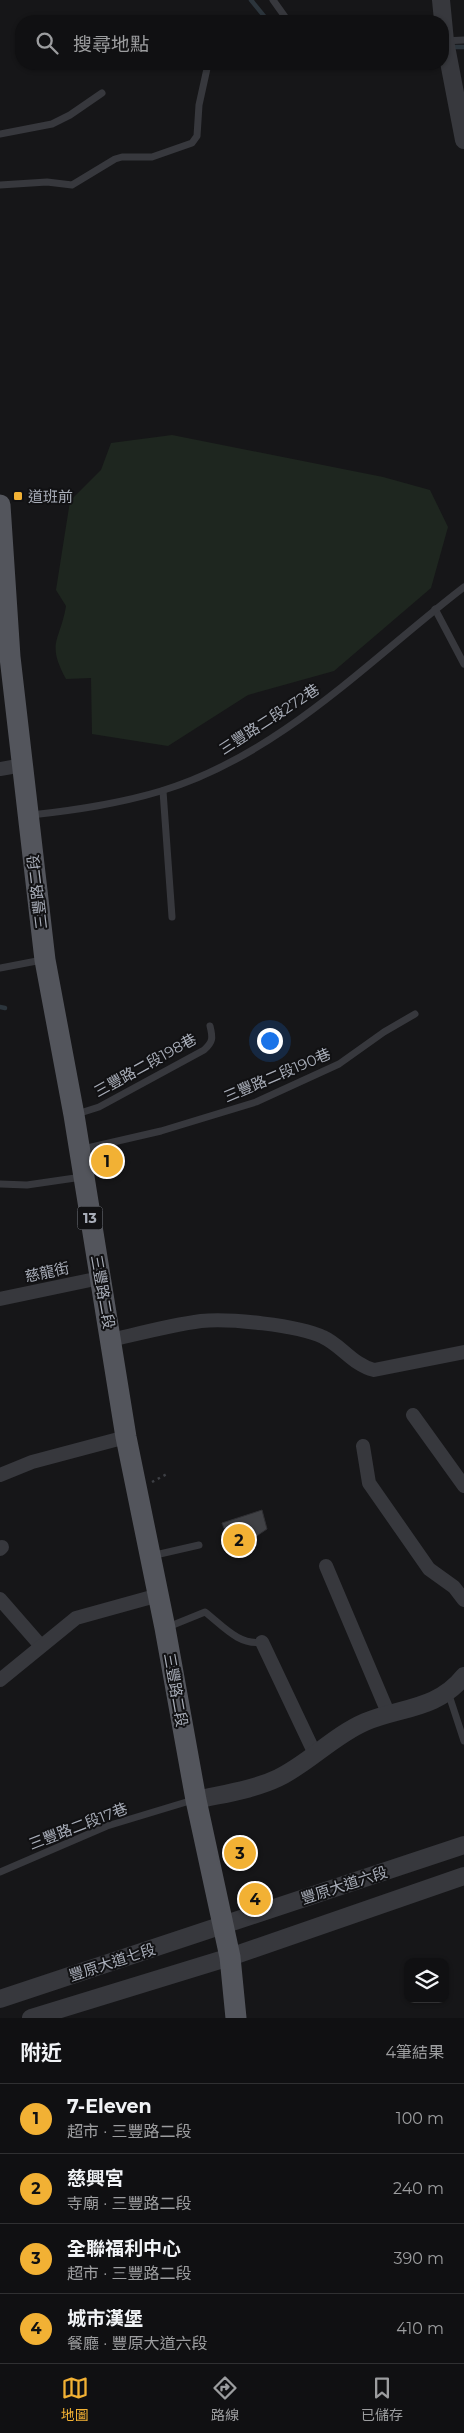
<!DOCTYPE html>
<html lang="zh-TW">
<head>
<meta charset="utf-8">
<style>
	body { margin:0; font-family:Montserrat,"Noto Sans TC",sans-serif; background:#19191b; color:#f1f3f6 }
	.controls { position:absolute; right:15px; bottom:15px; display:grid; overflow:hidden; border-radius:10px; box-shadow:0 1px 4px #0004 }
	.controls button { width:45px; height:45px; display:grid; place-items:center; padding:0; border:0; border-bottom:1px solid #303032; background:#101012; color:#f1f3f6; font:25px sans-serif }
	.you { position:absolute; left:269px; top:1040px; width:18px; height:18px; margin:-12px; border:4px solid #fff; border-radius:50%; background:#1a73e8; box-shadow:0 0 0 8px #1a73e833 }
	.badge { display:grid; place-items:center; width:32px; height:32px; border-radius:50%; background:#f2b134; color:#111; font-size:16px; font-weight:700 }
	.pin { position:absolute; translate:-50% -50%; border:2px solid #fff; box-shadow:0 1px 5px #0006 }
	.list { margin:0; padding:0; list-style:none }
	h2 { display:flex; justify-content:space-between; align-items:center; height:65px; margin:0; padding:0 20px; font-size:21px }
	h2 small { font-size:16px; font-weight:400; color:#9c9d9f }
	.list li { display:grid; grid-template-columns:32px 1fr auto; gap:15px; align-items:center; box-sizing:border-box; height:70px; padding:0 20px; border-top:1px solid #303032 }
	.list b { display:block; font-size:19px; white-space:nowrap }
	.list p { margin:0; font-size:16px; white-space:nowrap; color:#9c9d9f }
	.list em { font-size:16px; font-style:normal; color:#9c9d9f }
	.icon { flex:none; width:28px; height:28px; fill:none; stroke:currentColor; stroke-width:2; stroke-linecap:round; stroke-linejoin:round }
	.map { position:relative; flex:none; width:464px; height:2018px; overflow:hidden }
	.search { position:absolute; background:#101012; box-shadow:0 1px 4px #0004; left:15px; right:15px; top:15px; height:55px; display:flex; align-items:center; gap:12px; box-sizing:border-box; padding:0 18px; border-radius:20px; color:#9c9d9f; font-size:19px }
	.sheet { height:345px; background:#101012 }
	nav { display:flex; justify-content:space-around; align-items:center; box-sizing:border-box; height:70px; border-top:1px solid #303032; background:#101012; font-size:14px; color:#9c9d9f }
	nav a { display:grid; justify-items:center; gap:2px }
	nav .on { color:#f2b134 }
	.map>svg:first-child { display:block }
</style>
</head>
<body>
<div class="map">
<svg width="464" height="2018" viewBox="0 0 464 2018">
	<rect width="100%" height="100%" fill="#161618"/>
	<path fill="#1e261f" d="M172,435L383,477L430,490L448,527L431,588L334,671L248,695L168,746L92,734L91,678L66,679C46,642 60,642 66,606L56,590L70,501L101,470L111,443Z"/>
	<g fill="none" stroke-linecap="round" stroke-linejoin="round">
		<g stroke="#2c353c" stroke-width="4.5">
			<polyline points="251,0 268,21"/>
			<polyline points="450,47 464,47"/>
			<polyline points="0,1007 5,1008"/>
		</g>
	</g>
	<polygon fill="#404145" stroke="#303034" points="262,1510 267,1529 233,1552 222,1523"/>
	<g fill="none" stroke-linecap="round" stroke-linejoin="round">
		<polyline stroke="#3d3f44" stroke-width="2.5" stroke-dasharray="2.5 4" stroke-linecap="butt" points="152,1482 167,1474"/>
		<g stroke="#37383d" stroke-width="7">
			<polyline points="273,0 288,21"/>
			<polyline points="444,41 464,40"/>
			<polyline points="0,134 52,124 70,115 102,93"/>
			<polyline points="0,185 47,182 72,185 115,159 122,157 152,157 192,143 197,136 199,105 208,64"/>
			<polyline points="435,609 464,664"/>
			<polyline points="163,791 172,917"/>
			<path d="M31,815C76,810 118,804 161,791C280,755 369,660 464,587"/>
			<polyline points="0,968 42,960"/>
			<path d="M77,1114L99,1107L204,1050C213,1042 213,1038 210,1026"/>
			<polyline points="83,1149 161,1131 256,1102 339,1064 384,1032 415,1014"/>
			<polyline points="0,1184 27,1185 82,1177"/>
			<polyline points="151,1556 199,1545"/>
			<path d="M168,1627L205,1612C222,1625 239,1646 262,1642"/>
			<polyline points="448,1692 464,1741"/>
			<polyline points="0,1872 107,1826 193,1800"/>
		</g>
		<g stroke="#37383d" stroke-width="14">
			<polyline points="0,769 23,765"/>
			<polyline points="0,1299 100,1278"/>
			<path d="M111,1340C141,1333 171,1325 201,1321C228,1318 298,1325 323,1337C341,1345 353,1365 374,1370L464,1352"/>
			<polyline points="413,1415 464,1486"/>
			<polyline points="363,1446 369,1483 429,1569 454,1587 464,1600"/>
			<polyline points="0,1475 32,1462 126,1437"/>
			<polyline points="0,1549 2,1547"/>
			<polyline points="326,1566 389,1715"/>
			<polyline points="0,1599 41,1646"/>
			<polyline points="262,1642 315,1754"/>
			<polyline points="0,1680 76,1618 159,1595"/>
		</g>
		<g stroke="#37383d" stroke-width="18">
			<polyline points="441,0 445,41 464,140"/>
			<path d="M196,1800C222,1794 253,1790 278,1778C309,1763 333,1736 365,1722C400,1707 437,1710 464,1676"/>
			<polyline points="0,1999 464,1845"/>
			<polyline points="31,2018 230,1957 464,1876"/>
		</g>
		<polyline stroke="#53555c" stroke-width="21" points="0,505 10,657 45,960 74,1115 126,1437 165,1628 196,1800 230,1957 236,2018"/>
	</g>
	<rect fill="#f2b134" stroke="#111113" stroke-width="2" x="13" y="491" width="10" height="10" rx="2.5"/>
	<g text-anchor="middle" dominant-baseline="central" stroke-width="4" stroke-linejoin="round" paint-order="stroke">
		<rect fill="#111113" stroke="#7b7e86" stroke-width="1" x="77.5" y="1206.5" width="25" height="23" rx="4"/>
		<g font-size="14" font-weight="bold" fill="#a8adb8">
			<text x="90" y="1218">13</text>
		</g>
		<g font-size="15" fill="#a8adb8" stroke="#111113" text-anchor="start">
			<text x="28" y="496">道班前</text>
		</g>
		<g font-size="15" fill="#a8adb8" stroke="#111113">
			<text transform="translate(269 719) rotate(-33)">三豐路二段272巷</text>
			<text transform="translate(37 892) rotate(-97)">三豐路二段</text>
			<text transform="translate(145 1065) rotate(-29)">三豐路二段198巷</text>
			<text transform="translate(277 1075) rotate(-23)">三豐路二段190巷</text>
			<text transform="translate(47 1272) rotate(-12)">慈龍街</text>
			<text transform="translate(103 1292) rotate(80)">三豐路二段</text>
			<text transform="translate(176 1690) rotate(80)">三豐路二段</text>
			<text transform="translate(78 1826) rotate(-21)">三豐路二段17巷</text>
			<text transform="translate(344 1885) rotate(-18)">豐原大道六段</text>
			<text transform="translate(112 1962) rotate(-18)">豐原大道七段</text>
		</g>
	</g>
</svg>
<div class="controls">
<button><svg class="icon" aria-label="layers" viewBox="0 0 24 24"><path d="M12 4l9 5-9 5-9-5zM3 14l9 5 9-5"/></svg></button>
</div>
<div class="you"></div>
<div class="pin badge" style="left:107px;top:1161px">1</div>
<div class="pin badge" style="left:239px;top:1540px">2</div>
<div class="pin badge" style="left:240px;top:1853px">3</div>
<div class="pin badge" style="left:255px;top:1899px">4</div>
<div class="search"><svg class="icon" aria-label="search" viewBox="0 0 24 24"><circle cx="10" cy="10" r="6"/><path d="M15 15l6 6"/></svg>搜尋地點</div>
</div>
<section class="sheet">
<h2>附近<small>4筆結果</small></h2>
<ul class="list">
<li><span class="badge">1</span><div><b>7-Eleven</b><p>超市 · 三豐路二段</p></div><em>100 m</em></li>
<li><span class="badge">2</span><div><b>慈興宮</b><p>寺廟 · 三豐路二段</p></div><em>240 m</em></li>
<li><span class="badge">3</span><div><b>全聯福利中心</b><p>超市 · 三豐路二段</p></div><em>390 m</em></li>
<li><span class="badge">4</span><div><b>城市漢堡</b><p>餐廳 · 豐原大道六段</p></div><em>410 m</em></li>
</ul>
</section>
<nav>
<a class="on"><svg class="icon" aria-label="map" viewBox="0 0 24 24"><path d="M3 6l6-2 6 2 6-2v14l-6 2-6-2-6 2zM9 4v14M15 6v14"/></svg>地圖</a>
<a><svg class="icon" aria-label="directions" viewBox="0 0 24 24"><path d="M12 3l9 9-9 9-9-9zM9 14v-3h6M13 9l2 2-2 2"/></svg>路線</a>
<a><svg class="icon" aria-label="saved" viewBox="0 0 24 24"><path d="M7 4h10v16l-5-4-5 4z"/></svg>已儲存</a>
</nav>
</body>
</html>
